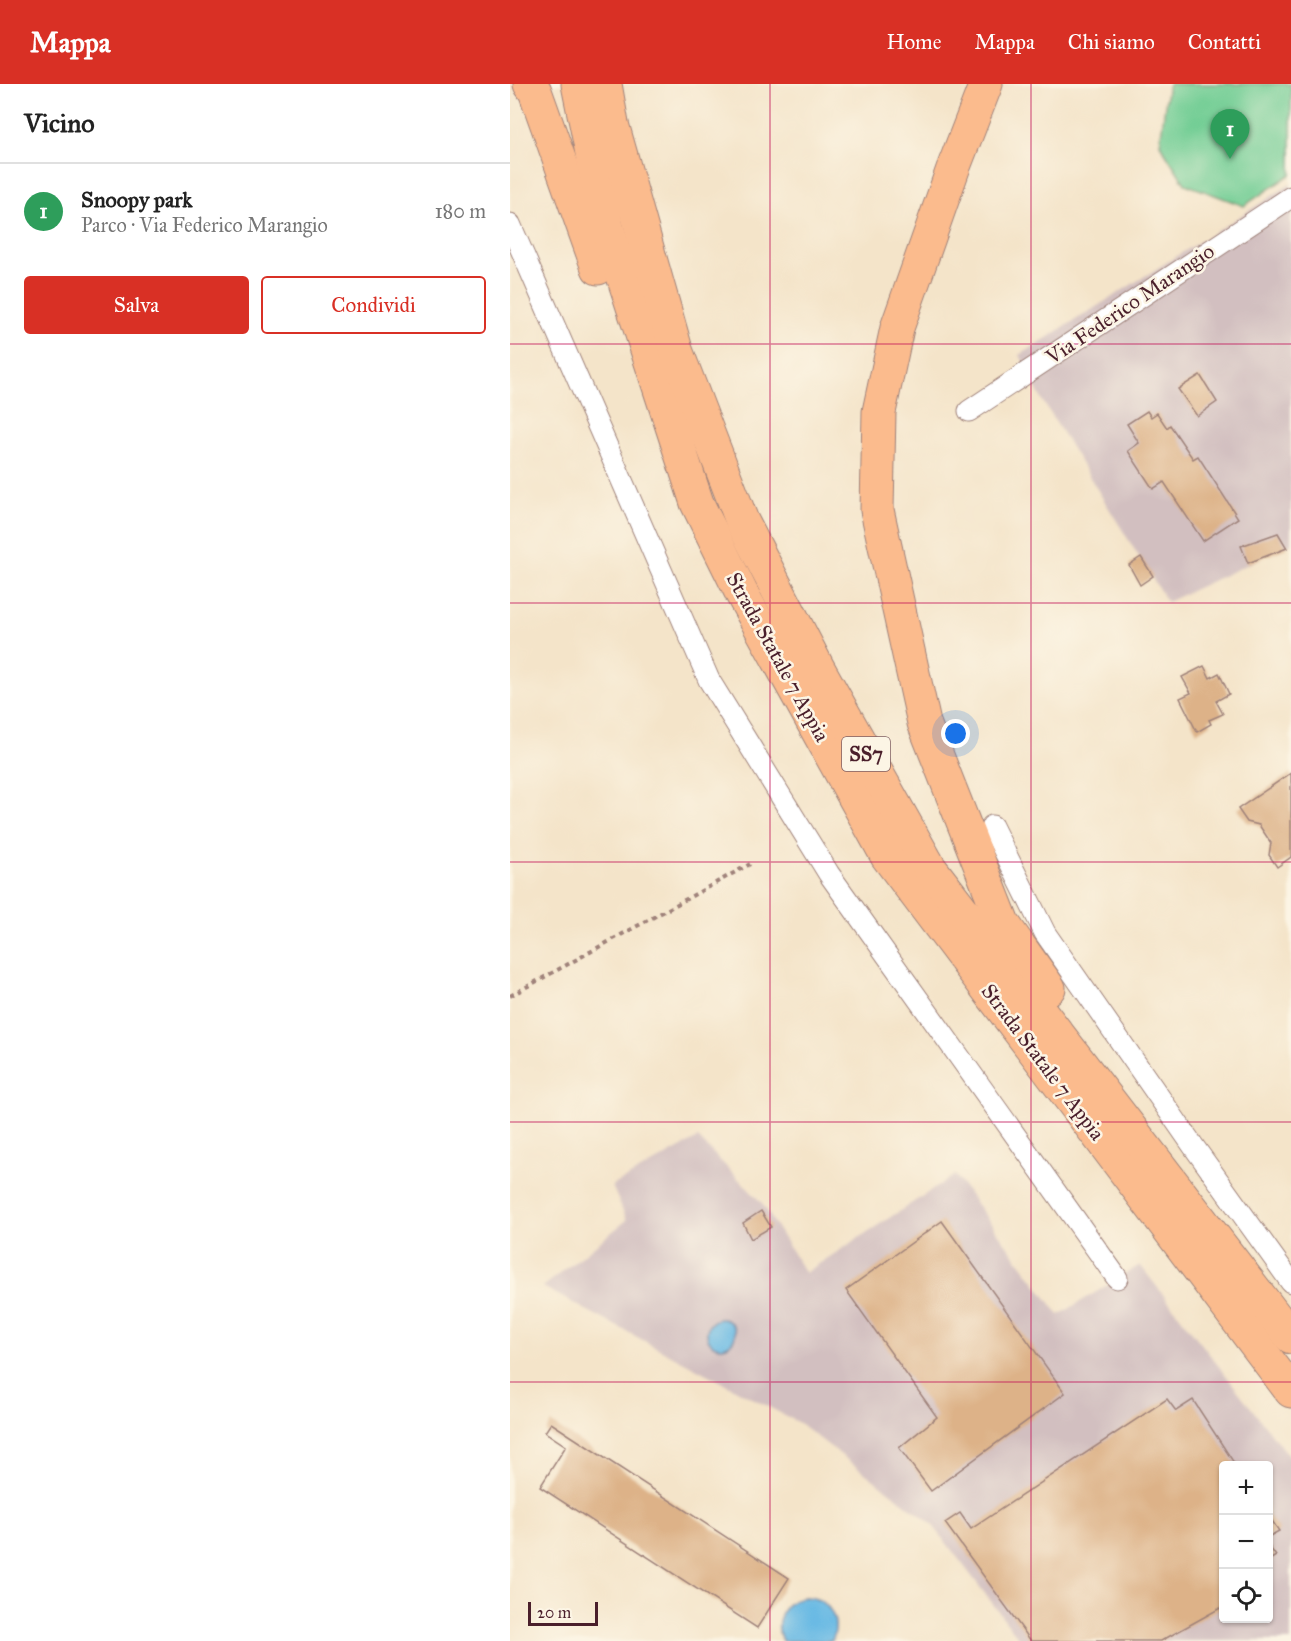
<!DOCTYPE html>
<html lang="it">
<head>
<meta charset="utf-8">
<style>
	body { margin:0; font-family:"IM FELL Great Primer",serif; background:#f2f2f2; color:#222 }
	.controls { position:absolute; right:18px; bottom:18px; display:grid; overflow:hidden; border-radius:6px; box-shadow:0 2px 4px #0004 }
	.controls button { width:54px; height:54px; display:grid; place-items:center; padding:0; border:0; border-bottom:2px solid #e0e0e0; background:#fff; color:#222; font:30px sans-serif }
	.scale { position:absolute; left:18px; bottom:15px; width:70px; box-sizing:border-box; padding-left:6px; border:3px solid #4a1f2b; border-top:0; font-size:16px; line-height:21px; white-space:nowrap; color:#4a1f2b; -webkit-text-stroke:4px #fcf5e5; paint-order:stroke }
	.you { position:absolute; left:446px; top:650px; width:21px; height:21px; margin:-15px; border:4px solid #fff; border-radius:50%; background:#1a73e8; box-shadow:0 0 0 9px #1a73e833 }
	.badge { display:grid; place-items:center; width:39px; height:39px; border-radius:50%; background:#d93025; color:#fff; font-size:20px; font-weight:700 }
	.pin { position:absolute; translate:-50% -50px; filter:drop-shadow(0 2px 3px #0008) }
	.pin::after { content:''; position:absolute; top:32px; width:21px; height:18px; background:inherit; clip-path:polygon(0 0,100% 0,50% 100%) }
	.list { margin:0; padding:0; list-style:none }
	h2 { display:flex; justify-content:space-between; align-items:center; height:78px; margin:0; padding:0 24px; font-size:26px }
	h2 small { font-size:20px; font-weight:400; color:#767676 }
	.list li { display:grid; grid-template-columns:39px 1fr auto; gap:18px; align-items:center; box-sizing:border-box; height:96px; padding:0 24px; border-top:2px solid #e0e0e0 }
	.list b { display:block; font-size:22px; white-space:nowrap }
	.list p { margin:0; font-size:20px; white-space:nowrap; color:#767676 }
	.list em { font-size:20px; font-style:normal; color:#767676 }
	.actions { display:flex; gap:12px; padding:18px 24px }
	.actions a { flex:1; padding:14px 0; border:2px solid #d93025; border-radius:6px; text-align:center; font-size:21px; color:#d93025 }
	.actions .main { background:#d93025; color:#fff }
	.icon { flex:none; width:33px; height:33px; fill:none; stroke:currentColor; stroke-width:2; stroke-linecap:round; stroke-linejoin:round }
	.map { position:relative; flex:none; width:781px; height:1557px; overflow:hidden }
	header { display:flex; align-items:center; gap:36px; box-sizing:border-box; height:84px; padding:0 30px; background:#d93025; color:#fff }
	header strong { font-size:28px }
	nav { display:flex; gap:33px; margin-inline-start:auto; font-size:21px }
	main { display:flex }
	aside { flex:1; background:#fff }
	.map>svg:first-child { display:block }
</style>
</head>
<body>
<header>
<strong>Mappa</strong>
<nav><a>Home</a><a>Mappa</a><a>Chi siamo</a><a>Contatti</a></nav>
</header>
<main>
<aside>
<h2>Vicino<small></small></h2>
<ul class="list">
<li><span class="badge" style="background:#2e9e5b">1</span><div><b>Snoopy park</b><p>Parco · Via Federico Marangio</p></div><em>180 m</em></li>
</ul>
<div class="actions"><a class="main">Salva</a><a>Condividi</a></div>
</aside>
<div class="map">
<svg width="781" height="1557" viewBox="0 0 781 1557">
	<rect width="100%" height="100%" fill="#fcf5e5"/>
	<filter id="ink" filterUnits="userSpaceOnUse"><feTurbulence type="fractalNoise" baseFrequency=".0167" numOctaves="2"/><feDisplacementMap in="SourceGraphic" scale="12" xChannelSelector="R" yChannelSelector="G"/><feConvolveMatrix kernelMatrix="1 2 1 2 8 2 1 2 1" color-interpolation-filters="sRGB"/></filter>
	<filter id="wash" filterUnits="userSpaceOnUse"><feTurbulence type="fractalNoise" baseFrequency=".008" numOctaves="4" result="noise"/><feDisplacementMap in="SourceGraphic" scale="24" xChannelSelector="R" yChannelSelector="G"/><feGaussianBlur stdDeviation="1.35" result="paint"/><feColorMatrix in="noise" values="0 0 0 0 0 0 0 0 0 0 0 0 0 0 0 0 0 1.4 0 .05"/><feComposite in="paint" operator="in"/></filter>
	<g filter="url(#wash)">
		<rect width="100%" height="100%" fill="#f4e4c9"/>
		<g fill="#d2bfc0" fill-rule="evenodd">
			<polygon points="781,100 781,460 657,518 532,316 510,271"/>
			<path d="M188,1054L252,1119L295,1189L445,1091L549,1231L630,1181L781,1375V1557H511L422,1440L289,1339L33,1203L117,1136L102,1102ZM714,1382H758V1534H714Z"/>
		</g>
		<polygon fill="#73ce95" stroke="#5e7660" stroke-width="1.5" points="659,0 781,0 781,90 734,122 675,100 650,60 657,6"/>
		<g fill="#69bae4" stroke="#5a6c88" stroke-width="1.5">
			<circle cx="211" cy="1249" r="14"/>
			<path d="M294,1513C319,1513 331,1536 322,1557H272C263,1537 273,1517 294,1513Z"/>
		</g>
		<g id="blocks">
			<g fill="#ddb288">
				<polygon points="690,291 707,318 687,332 668,305"/>
				<polygon points="637,327 641,333 647,329 657,344 660,341 683,375 688,372 728,434 693,457 654,398 643,405 618,367 629,359 617,340"/>
				<polygon points="768,449 777,464 738,479 731,462"/>
				<polygon points="631,473 643,492 630,501 619,481"/>
				<polygon points="694,582 700,594 709,589 719,610 706,617 713,630 699,636 701,640 687,648 670,614 681,609 672,593"/>
				<polygon points="781,689 781,773 767,783 759,771 761,759 749,741 737,738 728,725"/>
				<polygon points="251,1127 261,1143 241,1155 233,1139"/>
				<polygon points="432,1137 555,1309 421,1407 389,1364 427,1333 336,1206"/>
				<polygon points="657,1315 666,1327 683,1316 726,1382 714,1382 714,1522 651,1557 521,1557 435,1439 450,1429 461,1445"/>
				<polygon points="41,1339 279,1494 247,1544 30,1403 56,1362 35,1348"/>
				<polygon points="758,1431 769,1447 758,1453"/>
				<polygon points="758,1461 766,1472 758,1477"/>
			</g>
		</g>
	</g>
	<g filter="url(#ink)">
		<use href="#blocks" fill-opacity="0" stroke="#9f827a" stroke-width="1.5"/>
		<g fill="none" stroke-linecap="round" stroke-linejoin="round">
			<g stroke="#9f827a" stroke-width="23">
				<g id="minor">
					<polyline points="0,140 199,596 319,790 607,1194"/>
					<polyline points="459,327 781,113"/>
					<polyline points="482,742 535,849 684,1063 781,1198"/>
				</g>
			</g>
			<g stroke="#9f827a" stroke-width="35">
				<g id="trunk">
					<polyline points="20,0 25,7 88,184"/>
					<polyline points="68,0 97,143 187,419 232,510 377,772 781,1307"/>
					<polyline points="95,0 102,40 166,266 232,437 308,584 420,784 781,1253"/>
					<polyline points="476,0 443,85 387,244 369,328 367,426 414,639 493,839 539,904"/>
				</g>
			</g>
			<polyline stroke="#9f827a" stroke-width="4" stroke-dasharray="4.5 4.5" stroke-linecap="butt" points="0,912 240,780"/>
			<use href="#minor" stroke="#fff" stroke-width="21"/>
			<use href="#trunk" stroke="#fbbb8d" stroke-width="33"/>
		</g>
	</g>
	<path fill="none" stroke="#c2185b" stroke-width="1.5" stroke-opacity="0.55" d="M260,0V1557M521,0V1557M0,260H781M0,519H781M0,778H781M0,1038H781M0,1298H781"/>
	<g text-anchor="middle" dominant-baseline="central" stroke-width="5" stroke-linejoin="round" paint-order="stroke">
		<rect fill="#fcf5e5" stroke="#7f5f63" stroke-width="1.5" x="332" y="653" width="48" height="34" rx="4.5"/>
		<g font-size="20" font-weight="bold" fill="#4a1f2b">
			<text x="356" y="670">SS7</text>
		</g>
		<g font-size="21" fill="#4a1f2b" stroke="#fcf5e5">
			<text transform="translate(620 220) rotate(-34)">Via Federico Marangio</text>
			<text transform="translate(268 573) rotate(61)">Strada Statale 7 Appia</text>
			<text transform="translate(533 978) rotate(53)">Strada Statale 7 Appia</text>
		</g>
	</g>
</svg>
<div class="controls">
<button>+</button>
<button>−</button>
<button><svg class="icon" aria-label="locate" viewBox="0 0 24 24"><circle cx="12" cy="12" r="6"/><path d="M12 2v4M12 18v4M2 12h4M18 12h4"/></svg></button>
</div>
<div class="scale">20 m</div>
<div class="you"></div>
<div class="pin badge" style="left:720px;top:75px;background:#2e9e5b">1</div>
</div>
</main>
</body>
</html>
